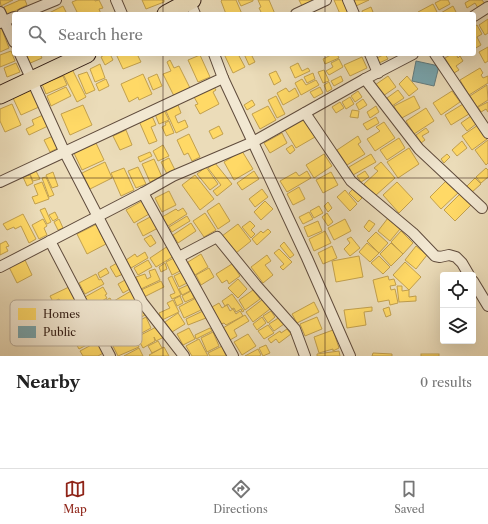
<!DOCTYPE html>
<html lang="en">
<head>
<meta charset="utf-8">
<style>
	body { margin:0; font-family:"Libre Caslon Text",serif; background:#f6f6f6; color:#222 }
	.controls { position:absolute; right:12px; bottom:12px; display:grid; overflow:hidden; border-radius:4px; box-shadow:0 4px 16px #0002 }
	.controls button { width:36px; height:36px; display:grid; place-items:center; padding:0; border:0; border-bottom:1px solid #e0e0e0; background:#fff; color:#222; font:20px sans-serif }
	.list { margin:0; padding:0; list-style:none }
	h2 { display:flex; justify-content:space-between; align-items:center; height:52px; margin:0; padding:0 16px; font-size:17px }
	h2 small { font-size:13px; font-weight:400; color:#767676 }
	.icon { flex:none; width:22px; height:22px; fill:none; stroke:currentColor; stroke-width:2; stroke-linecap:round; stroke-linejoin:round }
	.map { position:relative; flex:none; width:488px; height:356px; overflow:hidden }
	.search { position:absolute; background:#fff; box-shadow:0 4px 16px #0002; left:12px; right:12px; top:12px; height:44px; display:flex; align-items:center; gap:10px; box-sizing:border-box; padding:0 14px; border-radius:4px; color:#767676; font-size:15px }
	.sheet { height:112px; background:#fff }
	nav { display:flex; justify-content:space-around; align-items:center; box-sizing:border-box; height:56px; border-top:1px solid #e0e0e0; background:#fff; font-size:11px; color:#767676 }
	nav a { display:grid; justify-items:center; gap:2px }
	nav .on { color:#8f2418 }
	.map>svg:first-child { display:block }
</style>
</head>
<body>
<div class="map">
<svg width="488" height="356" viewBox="0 0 488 356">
	<rect width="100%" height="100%" fill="#ebdcb9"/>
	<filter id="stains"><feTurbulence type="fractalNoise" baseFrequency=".005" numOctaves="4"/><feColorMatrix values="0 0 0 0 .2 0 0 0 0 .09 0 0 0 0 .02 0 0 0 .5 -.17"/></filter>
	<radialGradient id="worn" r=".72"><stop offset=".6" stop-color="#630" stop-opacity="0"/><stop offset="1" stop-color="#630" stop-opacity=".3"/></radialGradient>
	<g fill="#ffd966" stroke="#c2a04d">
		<polygon points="0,0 13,0 1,6"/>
		<polygon points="20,0 25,0 27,5 7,15 4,7"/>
		<polygon points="77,0 95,0 95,1 99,0 103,8 99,9 101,14 78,14 72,2"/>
		<polygon points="142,0 164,0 164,2 146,9"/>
		<polygon points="222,0 236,0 242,14 226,14 221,1"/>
		<polygon points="238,0 253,0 253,1 241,6"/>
		<polygon points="258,0 269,0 275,14 262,14 259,8 261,7"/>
		<polygon points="299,0 317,0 302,6"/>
		<polygon points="334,0 345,0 350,12 347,14 340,14"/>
		<polygon points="354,0 369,0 356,6"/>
		<polygon points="441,0 448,0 450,4 439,10 435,3"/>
		<polygon points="470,0 482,0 485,4 478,8 475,3 467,8 465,3"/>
		<polygon points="433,4 437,12 432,14 419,14 418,12"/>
		<polygon points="63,6 67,14 47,14"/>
		<polygon points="453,6 457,14 439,14"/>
		<polygon points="371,7 373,12 368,14 363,14 362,11"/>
		<polygon points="488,19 488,33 485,35 479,25"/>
		<polygon points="477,25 482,34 477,37 481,45 474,49 474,27"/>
		<polygon points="0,27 1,27 9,48 0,52"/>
		<polygon points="488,47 488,61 485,63 479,52"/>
		<polygon points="11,51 15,61 0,67 0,55"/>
		<polygon points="25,54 40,54 42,58 28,64"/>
		<polygon points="106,54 110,54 113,60 105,65 101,57"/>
		<polygon points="116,54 137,54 141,62 123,69"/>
		<polygon points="224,54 238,54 245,67 233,73"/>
		<polygon points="244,54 251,54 255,62 249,65"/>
		<polygon points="333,54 337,54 339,58 325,64 323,59"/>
		<polygon points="385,54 388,59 379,63 377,58"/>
		<polygon points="452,54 456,54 458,58 460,56 463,61 456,66 459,70 454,73 445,58"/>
		<polygon points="200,55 210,77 198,82 188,60"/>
		<polygon points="362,57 367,68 350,76 344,65"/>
		<polygon points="339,59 343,67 329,75 326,71 333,67 331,63"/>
		<polygon points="170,60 174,68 179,66 190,88 174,96 163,74 171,71 167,62"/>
		<polygon points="16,63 20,72 7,77 4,68"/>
		<polygon points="298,63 302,71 308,68 310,71 295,78 290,67"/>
		<polygon points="100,64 105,78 95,82 90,69"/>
		<polygon points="480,68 483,73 481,75 483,78 488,76 488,83 469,95 460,80"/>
		<polygon points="72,69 86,97 77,102 63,74"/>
		<polygon points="324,70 329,81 323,83 318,72"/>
		<polygon points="276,71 281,81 274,85 269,74"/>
		<polygon points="87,72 95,90 86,94 78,75"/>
		<polygon points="313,73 315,79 307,83 304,77"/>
		<polygon points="143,74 152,94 139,100 138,97 129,102 121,84"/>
		<polygon points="157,74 162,86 153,90 148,78"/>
		<polygon points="63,76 67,85 46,94 42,84"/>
		<polygon points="341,76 343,81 334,86 331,81"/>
		<polygon points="388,76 396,87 383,96 375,85"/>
		<polygon points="407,76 418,89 409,96 399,84"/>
		<polygon points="106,79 109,86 99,91 96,84"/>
		<polygon points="302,79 306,85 316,80 319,85 301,95 295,83"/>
		<polygon points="329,82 332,89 327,92 324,85"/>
		<polygon points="487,85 488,100 477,107 470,96"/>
		<polygon points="66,87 71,96 51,106 47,96"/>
		<polygon points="214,87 216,90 213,92 219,104 200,114 195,105 198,104 194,97"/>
		<polygon points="320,87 323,93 314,98 310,92"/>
		<polygon points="286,88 289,92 295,88 299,96 283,105 277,93"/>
		<polygon points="31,90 39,107 21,115 13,98"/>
		<polygon points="398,90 404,98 392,106 387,98"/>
		<polygon points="358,91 362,97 355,102 351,96"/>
		<polygon points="452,91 460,102 441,115 433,103"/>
		<polygon points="276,96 285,114 277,118 268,100"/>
		<polygon points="414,96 420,108 400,119 394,106"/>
		<polygon points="350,97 354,104 346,109 342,102"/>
		<polygon points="363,99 367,105 359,110 356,104"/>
		<polygon points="252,100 255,105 247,110 244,105"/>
		<polygon points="340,102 344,108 336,113 332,107"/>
		<polygon points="488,102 488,112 486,109 481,112 478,107"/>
		<polygon points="12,104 21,125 5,132 0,121 0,109"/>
		<polygon points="463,104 469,114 451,125 445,115"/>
		<polygon points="83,105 92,125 70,135 61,114"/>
		<polygon points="178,105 181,113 175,116 178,123 185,120 188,127 176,133 166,111"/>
		<polygon points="268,106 276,120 260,129 252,114"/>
		<polygon points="376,106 379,112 370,118 367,112"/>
		<polygon points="426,108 434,121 414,134 406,121"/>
		<polygon points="164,110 169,120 159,124 155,114"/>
		<polygon points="352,110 359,111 358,118 350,117"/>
		<polygon points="43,115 48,126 29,135 26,129 34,125 32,120"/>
		<polygon points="152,116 156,125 151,127 157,141 149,144 139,121"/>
		<polygon points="471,116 476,124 467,131 461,123"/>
		<polygon points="376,117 379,123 367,130 363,124"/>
		<polygon points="304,119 315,137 296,148 285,130"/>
		<polygon points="169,121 174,133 166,136 162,127 166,125 165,123"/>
		<polygon points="384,122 395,138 375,151 367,139 380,131 376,127"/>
		<polygon points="478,125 487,139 472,150 462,136"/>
		<polygon points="219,126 223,134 213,139 209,131"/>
		<polygon points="426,128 429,132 422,136 425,140 421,143 416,135"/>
		<polygon points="126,130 132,145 120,150 113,136"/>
		<polygon points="282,133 287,143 270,153 264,143"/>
		<polygon points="189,134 200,157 192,161 188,153 184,155 177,140"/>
		<polygon points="53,136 58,148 50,152 44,140"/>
		<polygon points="358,136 361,142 358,144 365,154 347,165 337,150"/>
		<polygon points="399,138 405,148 387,160 380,150"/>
		<polygon points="488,140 488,163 486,165 475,150"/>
		<polygon points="462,141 467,148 457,156 452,150"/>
		<polygon points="96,143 104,160 82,170 74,153"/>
		<polygon points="163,145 169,156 158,161 153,151"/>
		<polygon points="292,145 295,150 290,154 286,149"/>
		<polygon points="409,148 419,164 398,178 387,162"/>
		<polygon points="242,151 253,169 234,180 224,162"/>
		<polygon points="150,152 152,156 140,162 138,157"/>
		<polygon points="324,154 332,166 314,178 306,165"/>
		<polygon points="371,154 376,162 353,175 349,167"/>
		<polygon points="447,154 450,157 444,163 441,159"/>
		<polygon points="169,158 175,170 167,174 161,162"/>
		<polygon points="154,159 162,177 150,182 142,164"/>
		<polygon points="105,162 112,178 90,189 82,173"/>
		<polygon points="381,162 395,178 375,196 364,184 378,171 374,168"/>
		<polygon points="215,163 232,184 217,196 213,191 221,185 208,168"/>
		<polygon points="138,167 146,184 136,188 128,171"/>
		<polygon points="206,167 218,184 210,190 197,174"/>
		<polygon points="124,168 134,190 121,196 111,173"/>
		<polygon points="486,168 488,170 488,177 481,183 476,177"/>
		<polygon points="36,171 40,179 33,181 30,174"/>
		<polygon points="254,171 259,179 242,190 237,183"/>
		<polygon points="307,171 311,178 287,192 280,181 296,172 299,176"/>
		<polygon points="365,171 369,177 361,182 357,176"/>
		<polygon points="53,172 58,186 52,188 46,175"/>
		<polygon points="331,172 338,185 323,193 316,180"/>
		<polygon points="30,175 33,183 27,186 23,177"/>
		<polygon points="195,175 214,199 200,210 182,185"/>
		<polygon points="46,177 54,195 49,197 42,178"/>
		<polygon points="475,178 481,184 471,193 466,187"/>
		<polygon points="448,179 459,192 441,209 430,197"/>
		<polygon points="42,182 49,199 35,204 32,197 38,195 34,185"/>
		<polygon points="397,182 413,199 399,213 383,195"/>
		<polygon points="299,187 305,199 293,205 287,194"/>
		<polygon points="262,189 268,197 255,207 249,199"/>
		<polygon points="353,189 362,198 358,202 349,193"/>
		<polygon points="345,190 357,204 350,211 337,197"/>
		<polygon points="169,191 176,205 162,212 155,198"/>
		<polygon points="460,194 471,205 455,221 444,210"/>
		<polygon points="142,201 149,214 134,223 126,210"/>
		<polygon points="265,201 273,209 261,220 254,212"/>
		<polygon points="328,202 332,208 328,212 324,206"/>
		<polygon points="219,203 230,221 218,229 207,211"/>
		<polygon points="319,206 323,213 314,218 310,211"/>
		<polygon points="45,208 51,222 47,224 40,210"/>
		<polygon points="183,208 187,214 168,226 162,217 176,209 178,211"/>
		<polygon points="55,212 58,218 53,221 49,215"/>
		<polygon points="309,212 313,219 303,224 299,217"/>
		<polygon points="205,213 216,230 204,237 193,221"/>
		<polygon points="327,213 333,222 328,226 322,217"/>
		<polygon points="23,214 36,239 29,243 21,226 15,229 14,227 7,230 3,224"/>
		<polygon points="152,216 158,228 143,236 137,224"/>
		<polygon points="187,216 190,221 172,232 169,227"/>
		<polygon points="388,218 400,229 390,241 378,231"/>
		<polygon points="43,219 47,226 44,228 47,235 39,239 32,225"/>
		<polygon points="59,219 63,228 58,230 54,222"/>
		<polygon points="345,219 351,231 334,240 328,228"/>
		<polygon points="369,220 375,224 369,232 364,227"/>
		<polygon points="250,221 255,226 251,230 255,234 251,238 242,227"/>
		<polygon points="318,221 322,231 308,237 304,227"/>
		<polygon points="191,223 196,231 178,243 173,235"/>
		<polygon points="97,224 101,231 99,231 106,244 87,254 77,234"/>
		<polygon points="238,224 251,241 236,253 222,236"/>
		<polygon points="268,229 271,232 257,245 252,239 261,231 263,233"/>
		<polygon points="325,231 331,243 314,251 309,239"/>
		<polygon points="401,231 413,243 403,254 391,242"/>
		<polygon points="376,232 388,243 379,253 367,241"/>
		<polygon points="151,235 156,243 150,247 144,239"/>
		<polygon points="351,237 360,248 350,256 344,249 350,243 347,239"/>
		<polygon points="6,241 9,246 6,247 8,251 0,255 0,244"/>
		<polygon points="284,242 294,255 290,258 280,246"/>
		<polygon points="367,243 379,253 370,262 359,252"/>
		<polygon points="391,243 403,254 391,266 380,254"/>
		<polygon points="168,246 174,256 156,267 150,258"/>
		<polygon points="332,246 337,258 323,264 318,253"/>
		<polygon points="416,246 427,255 416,269 405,260"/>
		<polygon points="279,249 292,262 283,270 280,267 284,264 274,253"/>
		<polygon points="145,252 148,258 131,268 126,260 135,254 137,257"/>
		<polygon points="201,254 208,267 195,275 188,262"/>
		<polygon points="267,255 271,261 265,265 273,275 263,283 251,267"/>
		<polygon points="359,256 363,277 336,282 332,261"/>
		<polygon points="379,256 390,267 383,274 371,263"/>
		<polygon points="174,258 180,271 172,275 166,262"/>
		<polygon points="25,260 32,275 17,283 9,267"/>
		<polygon points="148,260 152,267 138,275 134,268"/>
		<polygon points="405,262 421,277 409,290 393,275"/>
		<polygon points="117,263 123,274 116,277 110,267"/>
		<polygon points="165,263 167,269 161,272 159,267"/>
		<polygon points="232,264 240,276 229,284 227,280 222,283 216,274"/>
		<polygon points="106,268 109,273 100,278 98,273"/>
		<polygon points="209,268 214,277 201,285 196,275"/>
		<polygon points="155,269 160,280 141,289 136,277 145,274 147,279 151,277 149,271"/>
		<polygon points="182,272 187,283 179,287 174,276"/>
		<polygon points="96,274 99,280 101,279 104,284 85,294 79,283"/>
		<polygon points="172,276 181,295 172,299 170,295 175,293 168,278"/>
		<polygon points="388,276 389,280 394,279 396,285 390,286 391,290 395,289 398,303 390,305 389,300 378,302 373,280"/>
		<polygon points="238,279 247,289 238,298 228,288"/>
		<polygon points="125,280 130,289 123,293 118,284"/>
		<polygon points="161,281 164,287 144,297 141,290"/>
		<polygon points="188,285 190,291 182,295 179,289"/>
		<polygon points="397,286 402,286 402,291 409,290 409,297 416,296 416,301 399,302"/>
		<polygon points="69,287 75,300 63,306 59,299 53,302 50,296"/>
		<polygon points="103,287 107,294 105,295 107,298 93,306 91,303 89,304 85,297"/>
		<polygon points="253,290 260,299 245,310 239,300"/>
		<polygon points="131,291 137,302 119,311 114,301"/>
		<polygon points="191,291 194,298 185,302 182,296"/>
		<polygon points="232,294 244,311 242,312 241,309 236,312 234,308 232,309 228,304 225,306 222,301"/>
		<polygon points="180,296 183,303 177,306 174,299"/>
		<polygon points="110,298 116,309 110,313 104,301"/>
		<polygon points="196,298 201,310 184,318 179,307"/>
		<polygon points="263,299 270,309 253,322 246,312"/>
		<polygon points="173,300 179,312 162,320 159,313 170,308 167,303"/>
		<polygon points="314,302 319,312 297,323 292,314"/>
		<polygon points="139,303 145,315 128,324 122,312"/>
		<polygon points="219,303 222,308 227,305 230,311 233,309 236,314 240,311 243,316 226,325 224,323 221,324 212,307"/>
		<polygon points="372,307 372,311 364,312 366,325 347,328 344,310"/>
		<polygon points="389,307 391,315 386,317 383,309"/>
		<polygon points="203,311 206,318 188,325 186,319"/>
		<polygon points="271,311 275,317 268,323 263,316"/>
		<polygon points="178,313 185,324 172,332 165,322"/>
		<polygon points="245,315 249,321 234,330 237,336 230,340 223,328"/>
		<polygon points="146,317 151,328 138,335 133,324"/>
		<polygon points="262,317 266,323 257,330 253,324"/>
		<polygon points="280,317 284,324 274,331 269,324"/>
		<polygon points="317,317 322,329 305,336 300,324"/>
		<polygon points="268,325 274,333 264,339 258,331"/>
		<polygon points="158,326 164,337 156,341 154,337 155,341 143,348 137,337"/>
		<polygon points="189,328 195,339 183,345 177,334"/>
		<polygon points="210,328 212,331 196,339 195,335"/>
		<polygon points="287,329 291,334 279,343 276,339 271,343 268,339 280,331 281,333"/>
		<polygon points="333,330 339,348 333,351 333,349 319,353 314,337"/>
		<polygon points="94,332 98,339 79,349 75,342"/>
		<polygon points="213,332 219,346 207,352 201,338"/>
		<polygon points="248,334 256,346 242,355 234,342"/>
		<polygon points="134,336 139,347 118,356 113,346"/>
		<polygon points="199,339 208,356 192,356 186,346"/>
		<polygon points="99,341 105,352 98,356 83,356 80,351"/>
		<polygon points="158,341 162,348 152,353 148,346"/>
		<polygon points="266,345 270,353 263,356 259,348"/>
		<polygon points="222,346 226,356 210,356 208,353"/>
		<polygon points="164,347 169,356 150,356 149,355"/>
		<polygon points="139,348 143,356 124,356"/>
		<polygon points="258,349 261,355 259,356 245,356"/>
		<polygon points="339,351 340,356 317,356 317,354"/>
		<polygon points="373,353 392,354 392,356 372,356"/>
		<rect x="421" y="354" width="18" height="2"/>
	</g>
	<polygon fill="#76a5af" stroke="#627c80" points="416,61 439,66 434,86 412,81"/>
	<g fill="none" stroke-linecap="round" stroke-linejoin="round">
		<g stroke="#604c3d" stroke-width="12">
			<g id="minor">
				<polyline points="116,0 122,14"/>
				<polyline points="189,0 195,14"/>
				<polyline points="348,0 354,14"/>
				<polyline points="0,12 14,42"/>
				<polyline points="22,14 56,0"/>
				<polyline points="296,14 326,0"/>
				<polyline points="474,16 488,7"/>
				<polyline points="0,23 14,17"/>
				<polyline points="20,54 64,151 142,302 184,356"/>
				<polyline points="214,54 223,78 307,258 350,356"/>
				<polyline points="370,54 378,73"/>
				<polyline points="435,54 488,133"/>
				<polyline points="365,79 419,149 482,208"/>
				<polyline points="305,113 351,181 413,233 435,256 440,257 449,255 456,257 462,263 469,275"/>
				<polyline points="0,182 223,78"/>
				<polyline points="143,193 233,356"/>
				<polyline points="50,241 110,356"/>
				<polyline points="179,257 217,237 256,285 295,329 305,356"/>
				<polyline points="0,267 143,193 173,176 253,142 365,79 413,54"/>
				<polyline points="473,281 488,306"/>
			</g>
		</g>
		<g stroke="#321c14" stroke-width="19">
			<g id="trunk">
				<polyline points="166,14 192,0"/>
				<polyline points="0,95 87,54"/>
			</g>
		</g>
		<use href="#minor" stroke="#f2e8d2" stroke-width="10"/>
		<use href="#trunk" stroke="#ebdcb9" stroke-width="17"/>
	</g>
	<path fill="none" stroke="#321c14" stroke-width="1" stroke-opacity="0.55" d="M163,0V14M325,0V14M163,54V356M325,54V356M0,178H488"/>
	<rect x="10" y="300" width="132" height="46" rx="6" fill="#f2e8d2" stroke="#b8ab99" stroke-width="1"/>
	<rect x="18" y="308" width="18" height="12" fill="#ffd966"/>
	<rect x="18" y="326" width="18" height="12" fill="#76a5af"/>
	<g font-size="11" fill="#321c14">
		<text x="43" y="318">Homes</text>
		<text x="43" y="336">Public</text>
	</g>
	<rect width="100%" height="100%" filter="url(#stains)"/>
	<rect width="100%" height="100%" fill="url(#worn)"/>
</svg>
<div class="controls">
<button><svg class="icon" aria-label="locate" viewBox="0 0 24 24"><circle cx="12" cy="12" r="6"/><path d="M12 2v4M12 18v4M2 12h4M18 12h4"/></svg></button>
<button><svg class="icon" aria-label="layers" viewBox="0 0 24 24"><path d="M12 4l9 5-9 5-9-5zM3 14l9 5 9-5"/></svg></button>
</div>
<div class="search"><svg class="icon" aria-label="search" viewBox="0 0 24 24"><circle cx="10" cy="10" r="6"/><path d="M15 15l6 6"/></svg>Search here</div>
</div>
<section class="sheet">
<h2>Nearby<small>0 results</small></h2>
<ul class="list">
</ul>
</section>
<nav>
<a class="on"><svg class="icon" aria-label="map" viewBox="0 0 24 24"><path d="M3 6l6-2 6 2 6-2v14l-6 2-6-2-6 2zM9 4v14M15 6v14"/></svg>Map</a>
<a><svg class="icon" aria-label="directions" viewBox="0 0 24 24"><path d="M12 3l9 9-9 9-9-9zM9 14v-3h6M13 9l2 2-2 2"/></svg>Directions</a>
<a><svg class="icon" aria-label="saved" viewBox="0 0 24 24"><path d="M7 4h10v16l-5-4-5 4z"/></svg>Saved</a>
</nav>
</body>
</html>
